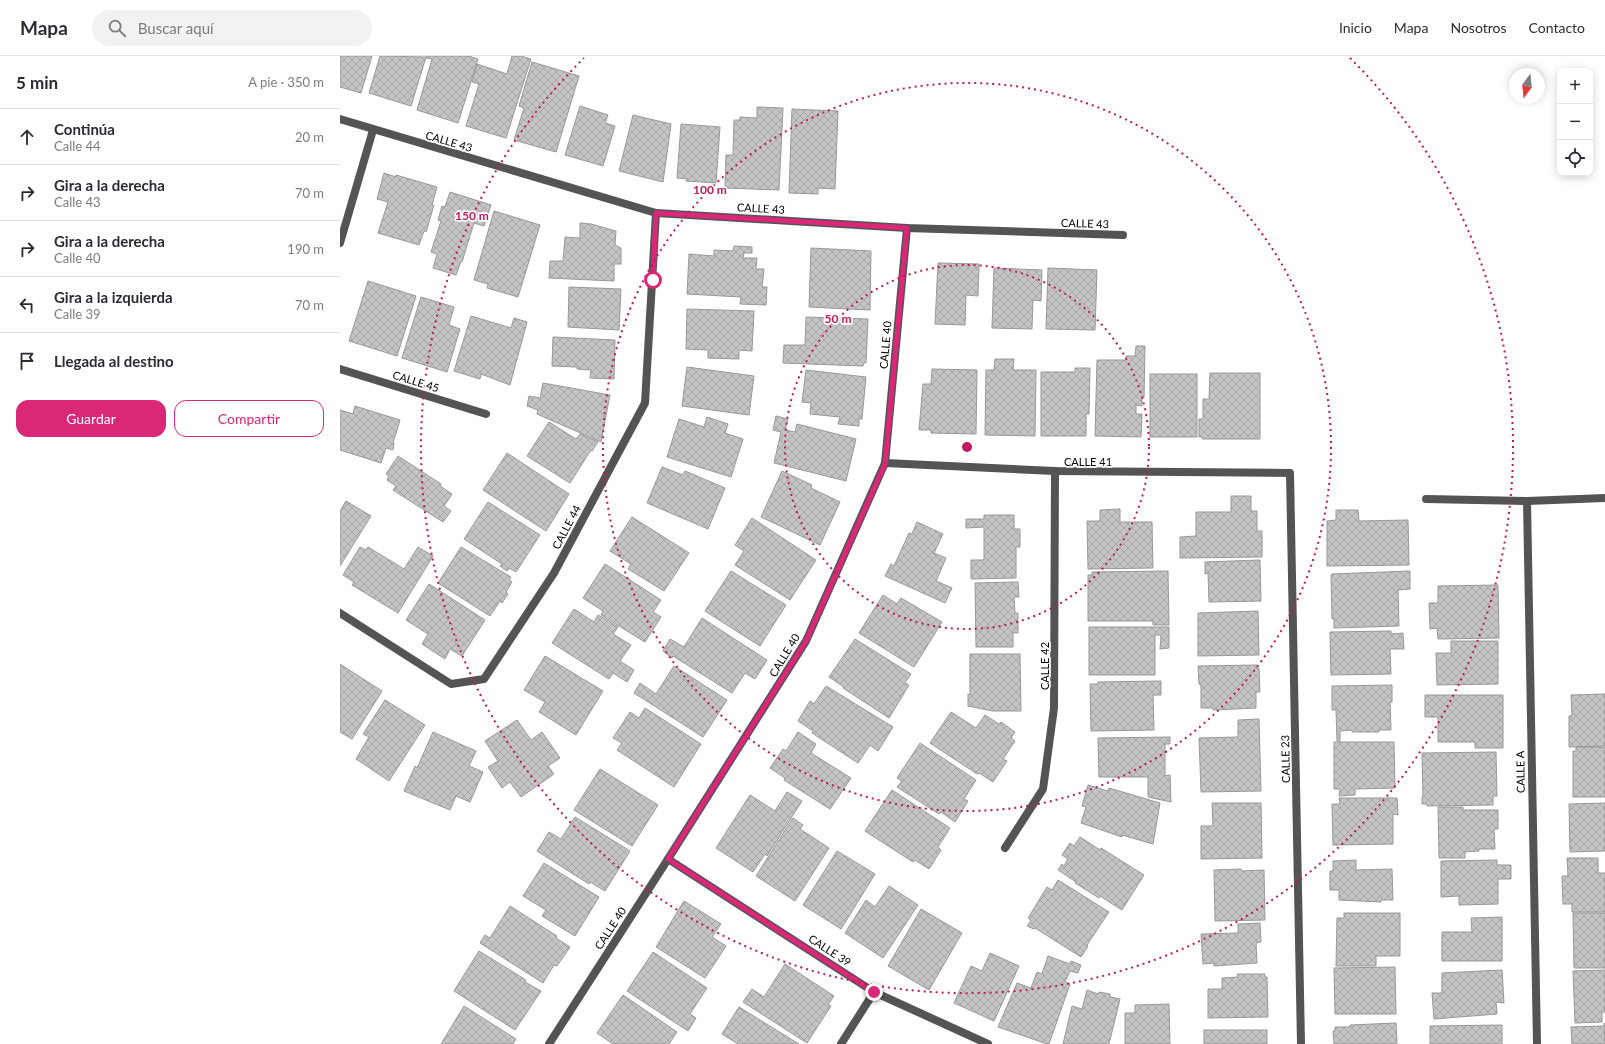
<!DOCTYPE html>
<html lang="es">
<head>
<meta charset="utf-8">
<style>
	body { margin:0; font-family:Lato,sans-serif; background:#f2f2f3; color:#2b2b33 }
	.controls { position:absolute; right:12px; top:12px; display:grid; overflow:hidden; border-radius:8px; box-shadow:0 2px 10px #0003 }
	.controls button { width:36px; height:36px; display:grid; place-items:center; padding:0; border:0; border-bottom:1px solid #e1e1e2; background:#fff; color:#2b2b33; font:20px sans-serif }
	.compass { position:absolute; left:1169px; top:12px; width:36px; height:36px; border-radius:50%; background:#fff; box-shadow:0 2px 10px #0003; rotate:195deg }
	.stop { position:absolute; width:12px; height:12px; margin:-9px; border:3px solid #db2777; border-radius:50%; background:#fff }
	.stop.end { background:#db2777; border-color:#fff; box-shadow:0 1px 4px #0008 }
	.list { margin:0; padding:0; list-style:none }
	h2 { display:flex; justify-content:space-between; align-items:center; height:52px; margin:0; padding:0 16px; font-size:17px }
	h2 small { font-size:13px; font-weight:400; color:#7c7c81 }
	.list li { display:grid; grid-template-columns:26px 1fr auto; gap:12px; align-items:center; box-sizing:border-box; height:56px; padding:0 16px; border-top:1px solid #e1e1e2 }
	.list b { display:block; font-size:15px; white-space:nowrap }
	.list p { margin:0; font-size:13px; white-space:nowrap; color:#7c7c81 }
	.list em { font-size:13px; font-style:normal; color:#7c7c81 }
	.actions { display:flex; gap:8px; padding:12px 16px }
	.actions a { flex:1; padding:9px 0; border:1px solid #db2777; border-radius:12px; text-align:center; font-size:14px; color:#db2777 }
	.actions .main { background:#db2777; color:#fff }
	.icon { flex:none; width:22px; height:22px; fill:none; stroke:currentColor; stroke-width:2; stroke-linecap:round; stroke-linejoin:round }
	.map { position:relative; flex:none; width:1265px; height:988px; overflow:hidden }
	header { display:flex; align-items:center; gap:24px; box-sizing:border-box; height:56px; padding:0 20px; background:#fff; border-bottom:1px solid #e1e1e2 }
	header strong { font-size:19px }
	nav { display:flex; gap:22px; margin-inline-start:auto; font-size:14px }
	.search { width:280px; height:36px; background:#f2f2f3; display:flex; align-items:center; gap:10px; box-sizing:border-box; padding:0 14px; border-radius:22px; color:#7c7c81; font-size:15px }
	main { display:flex }
	aside { flex:1; background:#fff }
	.map>svg:first-child { display:block }
</style>
</head>
<body>
<header>
<strong>Mapa</strong>
<div class="search"><svg class="icon" aria-label="search" viewBox="0 0 24 24"><circle cx="10" cy="10" r="6"/><path d="M15 15l6 6"/></svg>Buscar aquí</div>
<nav><a>Inicio</a><a>Mapa</a><a>Nosotros</a><a>Contacto</a></nav>
</header>
<main>
<aside>
<h2>5 min<small>A pie · 350 m</small></h2>
<ul class="list">
<li><svg class="icon" aria-label="ahead" viewBox="0 0 24 24"><path d="M12 20V5M6 11l6-6 6 6"/></svg><div><b>Continúa</b><p>Calle 44</p></div><em>20 m</em></li>
<li><svg class="icon" aria-label="right" viewBox="0 0 24 24"><path d="M7 20v-9h11M14 6l5 5-5 5"/></svg><div><b>Gira a la derecha</b><p>Calle 43</p></div><em>70 m</em></li>
<li><svg class="icon" aria-label="right" viewBox="0 0 24 24"><path d="M7 20v-9h11M14 6l5 5-5 5"/></svg><div><b>Gira a la derecha</b><p>Calle 40</p></div><em>190 m</em></li>
<li><svg class="icon" aria-label="left" viewBox="0 0 24 24"><path d="M17 20v-9H6M10 6l-5 5 5 5"/></svg><div><b>Gira a la izquierda</b><p>Calle 39</p></div><em>70 m</em></li>
<li><svg class="icon" aria-label="arrive" viewBox="0 0 24 24"><path d="M6 21V4h12l-3 4 3 4H6"/></svg><div><b>Llegada al destino</b></div></li>
</ul>
<div class="actions"><a class="main">Guardar</a><a>Compartir</a></div>
</aside>
<div class="map">
<svg width="1265" height="988" viewBox="0 0 1265 988">
	<defs>
		<pattern id="building-cross-hatch" width="8" height="8" patternUnits="userSpaceOnUse"><rect width="8" height="8" fill="#c4c4c4"/><path d="M0 0l8 8M0 8l8-8" fill="none" stroke="#a7a7a7"/></pattern>
	</defs>
	<rect width="100%" height="100%" fill="#fff"/>
	<g fill="url(#building-cross-hatch)" stroke="#989898">
		<polygon points="0,0 32,0 21,37 0,31"/>
		<polygon points="40,0 86,1 71,50 29,37"/>
		<polygon points="87,0 129,0 138,3 118,67 77,54 92,3 86,2"/>
		<polygon points="172,0 181,0 191,3 166,82 126,70 139,28 132,26 137,8 167,18"/>
		<polygon points="192,6 239,20 216,96 174,84 184,52 179,50"/>
		<polygon points="240,50 268,59 265,67 275,70 263,110 225,99"/>
		<polygon points="417,51 443,52 439,134 385,132 386,99 393,99 394,64 400,64 400,61 417,62"/>
		<polygon points="452,53 498,55 495,133 478,132 478,138 449,137"/>
		<polygon points="293,59 331,68 323,126 279,115"/>
		<polygon points="341,68 380,71 376,127 346,125 347,123 337,122"/>
		<polygon points="44,117 56,121 56,119 97,131 92,149 94,149 86,176 84,175 79,189 38,177 48,146 37,143"/>
		<polygon points="110,136 151,149 144,170 134,167 122,206 121,205 116,219 93,212 97,198 91,196 101,165 98,164 102,150 105,151"/>
		<polygon points="154,155 200,169 178,241 147,232 148,228 134,224"/>
		<polygon points="240,167 251,168 276,175 275,189 281,192 281,208 274,208 274,225 209,222 210,205 223,205 225,181 240,182"/>
		<polygon points="394,190 412,191 412,197 404,197 403,202 417,202 416,213 424,213 422,231 427,231 426,249 400,248 401,241 347,238 349,198 374,200 374,194 393,195"/>
		<polygon points="471,192 531,195 530,254 469,251"/>
		<polygon points="598,207 639,208 638,240 626,239 625,269 595,268"/>
		<polygon points="654,212 702,214 701,245 693,244 692,273 652,272"/>
		<polygon points="708,212 757,214 755,274 706,273"/>
		<polygon points="28,225 76,240 57,300 9,285"/>
		<polygon points="229,231 281,233 279,274 228,271"/>
		<polygon points="81,241 114,251 109,269 120,273 107,316 62,302"/>
		<polygon points="347,253 414,255 412,295 399,294 399,303 368,302 368,294 346,293"/>
		<polygon points="131,260 171,272 174,262 187,266 170,329 141,318 140,323 114,315"/>
		<polygon points="466,261 528,263 526,307 524,307 523,310 443,307 444,289 465,289"/>
		<polygon points="213,281 275,284 274,323 250,322 251,314 237,313 237,311 212,310"/>
		<polygon points="796,290 805,290 804,342 802,342 802,350 796,349 796,358 802,358 801,381 755,380 757,304 786,304 786,300 795,300"/>
		<polygon points="655,303 674,303 673,314 696,314 695,380 645,379 646,314 654,314"/>
		<polygon points="347,311 414,320 409,359 342,350"/>
		<polygon points="735,312 750,312 749,358 746,358 746,380 701,380 701,316 735,316"/>
		<polygon points="592,313 637,314 636,378 591,377 591,374 579,374 583,328 591,328"/>
		<polygon points="466,314 526,321 522,363 519,363 519,370 498,368 500,361 470,358 471,347 462,346"/>
		<polygon points="870,317 920,317 920,383 862,383 863,381 859,381 859,363 863,363 863,343 869,343"/>
		<rect x="810" y="318" width="47" height="63"/>
		<polygon points="203,327 270,339 261,386 197,358 198,354 187,350 189,340 200,342"/>
		<polygon points="15,350 60,364 53,387 54,387 53,394 46,392 41,407 0,394 0,354 13,358"/>
		<polygon points="436,360 448,363 445,374 455,376 457,368 516,383 506,425 434,407 441,376 433,374"/>
		<polygon points="367,361 388,368 385,377 403,383 391,421 327,401 339,363 364,371"/>
		<polygon points="209,366 236,383 240,378 258,386 252,395 251,394 230,427 187,400"/>
		<polygon points="167,397 229,438 206,475 143,434"/>
		<polygon points="58,400 101,428 100,430 112,438 104,450 111,455 103,466 53,434 56,430 47,424 49,420 46,418"/>
		<polygon points="322,411 343,419 345,415 385,432 368,473 307,447"/>
		<polygon points="442,415 472,429 471,432 500,446 480,489 421,461"/>
		<polygon points="891,440 911,440 911,455 917,455 917,475 922,475 922,501 840,502 840,481 856,480 856,456 891,456"/>
		<polygon points="6,445 31,460 0,510 0,455"/>
		<polygon points="148,446 200,479 176,516 169,512 167,515 160,510 162,508 124,483"/>
		<polygon points="780,453 780,466 812,466 813,512 748,513 747,465 760,465 760,454"/>
		<polygon points="996,454 1018,454 1019,465 1068,464 1069,509 987,510 987,465 996,464"/>
		<polygon points="644,459 674,459 674,473 680,473 680,491 676,491 676,522 631,523 631,504 644,504 644,471 626,472 626,463 644,463"/>
		<polygon points="292,461 349,497 324,535 288,513 291,508 270,495"/>
		<polygon points="412,462 476,504 450,544 395,509 404,495 395,489"/>
		<polygon points="577,466 603,478 594,497 606,502 596,525 612,532 605,547 545,520 551,508 554,510 569,477 572,478"/>
		<polygon points="20,491 26,494 28,491 64,513 78,491 93,500 58,557 12,529 14,526 3,519"/>
		<polygon points="121,491 171,521 169,524 172,526 166,536 168,538 162,547 160,545 150,560 98,527"/>
		<polygon points="920,504 921,545 869,546 868,517 865,518 865,506"/>
		<polygon points="265,508 321,544 313,556 321,561 305,586 261,559 263,555 243,542"/>
		<polygon points="391,515 446,549 420,590 365,555"/>
		<polygon points="828,515 829,569 813,569 813,565 748,565 748,519 752,519 752,516"/>
		<polygon points="1070,515 1070,533 1058,534 1059,570 994,572 994,562 992,563 991,519 993,519 992,518"/>
		<polygon points="678,526 679,541 674,541 675,557 678,557 678,577 673,577 673,591 636,591 635,527"/>
		<polygon points="89,528 145,564 122,600 110,593 105,603 82,588 88,578 66,564"/>
		<polygon points="1158,529 1159,582 1098,583 1097,572 1090,573 1089,547 1098,547 1098,530"/>
		<polygon points="543,539 557,548 561,542 602,566 574,611 519,577"/>
		<polygon points="234,553 254,566 258,559 278,571 273,578 291,589 280,605 294,614 287,626 273,617 269,623 212,587"/>
		<polygon points="918,555 919,599 858,600 858,557"/>
		<polygon points="362,562 427,604 415,623 405,617 392,637 333,600 332,602 323,595 330,583 344,591"/>
		<polygon points="749,571 829,571 829,592 820,593 821,579 815,579 815,619 749,619"/>
		<polygon points="1051,575 1051,578 1063,577 1064,593 1050,593 1051,618 991,619 990,576"/>
		<polygon points="515,583 571,618 565,627 569,629 549,662 503,632 504,631 489,621"/>
		<polygon points="1111,585 1158,585 1158,628 1097,629 1096,597 1111,597"/>
		<polygon points="630,598 680,598 681,655 652,655 628,650 628,638 630,639"/>
		<polygon points="205,600 263,635 236,679 199,656 205,646 184,634"/>
		<polygon points="0,608 42,635 12,683 0,676"/>
		<polygon points="917,609 917,612 919,612 920,636 916,636 916,652 873,654 873,652 861,652 861,629 859,628 858,610"/>
		<polygon points="334,610 387,644 363,681 294,637 300,627 316,638"/>
		<polygon points="821,625 821,639 813,639 814,674 751,675 750,628 758,628 758,626"/>
		<polygon points="1052,629 1052,646 1050,646 1051,674 1039,674 1039,676 1012,676 1012,674 1000,675 1000,685 997,685 996,654 992,654 992,630"/>
		<polygon points="486,630 553,671 538,695 530,689 518,707 472,677 473,675 458,665 470,645 474,648"/>
		<polygon points="1265,638 1265,690 1229,691 1229,660 1232,660 1231,639"/>
		<polygon points="1085,639 1163,639 1163,692 1135,692 1135,686 1098,686 1098,661 1085,661"/>
		<polygon points="45,644 85,669 49,725 16,703 29,681 23,678"/>
		<polygon points="305,652 361,688 334,731 277,694 282,687 273,682 290,656 299,662"/>
		<polygon points="611,656 636,672 645,659 659,668 661,666 675,676 671,682 675,685 663,703 667,705 653,726 639,717 637,718 590,687"/>
		<polygon points="919,663 921,735 861,736 859,682 898,681 898,664"/>
		<polygon points="177,664 191,684 202,676 220,702 208,710 214,718 181,741 170,726 162,732 148,711 158,705 145,685"/>
		<polygon points="93,676 136,695 129,710 143,716 130,746 116,740 110,754 64,735 75,710 77,712"/>
		<polygon points="458,676 476,688 471,697 511,722 490,753 444,724 445,722 430,712 443,693 446,695"/>
		<polygon points="830,681 830,688 825,688 825,720 830,719 831,746 808,741 808,721 759,721 758,682"/>
		<polygon points="994,686 1054,686 1055,732 1015,733 1015,739 999,740 1000,733 994,733"/>
		<polygon points="580,687 636,724 624,743 628,745 615,766 601,756 599,758 557,731 562,725 557,722"/>
		<polygon points="1236,691 1265,691 1265,741 1233,741 1233,695 1236,695"/>
		<polygon points="1156,696 1157,740 1153,740 1153,749 1087,750 1087,748 1082,748 1082,741 1083,741 1082,697"/>
		<polygon points="260,713 318,749 292,790 234,754"/>
		<polygon points="748,729 768,735 769,732 820,747 813,788 782,779 782,781 741,767 746,751 742,750"/>
		<polygon points="552,734 610,772 598,791 601,794 589,813 575,804 573,806 525,775"/>
		<polygon points="447,736 462,745 427,800 425,798 413,816 376,792 410,739 435,755"/>
		<polygon points="999,742 1057,742 1058,759 1053,758 1053,788 993,789 992,748 1000,748"/>
		<polygon points="872,747 921,747 922,802 861,803 861,770 873,770"/>
		<polygon points="1265,747 1265,795 1230,796 1229,748"/>
		<polygon points="1098,751 1123,751 1123,754 1158,754 1158,773 1154,773 1155,793 1139,793 1139,795 1125,796 1125,802 1099,802"/>
		<polygon points="235,761 290,795 265,835 250,826 249,828 197,795 209,776 221,783"/>
		<polygon points="453,762 463,769 460,773 489,792 455,845 416,820"/>
		<polygon points="740,781 760,794 761,792 804,819 782,854 760,840 759,842 735,827 736,826 718,814 722,808 724,810 728,803 722,799 730,787 734,790"/>
		<polygon points="497,795 535,818 501,873 463,849"/>
		<polygon points="1227,802 1258,802 1258,817 1265,817 1265,856 1232,856 1232,848 1223,848 1222,820 1228,820"/>
		<polygon points="1016,804 1016,814 1052,813 1053,844 1041,844 1041,846 999,844 999,834 990,834 990,815 993,815 993,805"/>
		<polygon points="1157,804 1157,809 1171,809 1171,823 1158,823 1158,848 1119,849 1119,840 1101,841 1101,805"/>
		<polygon points="204,807 259,841 235,880 202,860 206,854 183,840"/>
		<polygon points="901,813 902,815 924,814 925,864 875,865 874,814"/>
		<polygon points="718,824 769,856 747,889 748,890 741,901 695,872 694,873 687,870 691,864 688,862 707,831 712,834"/>
		<polygon points="549,830 578,849 543,902 505,877 526,844 535,851"/>
		<polygon points="344,845 381,868 372,881 386,890 365,922 316,891"/>
		<polygon points="170,850 217,880 216,882 230,891 217,910 214,909 203,927 140,887 145,879 150,882"/>
		<polygon points="581,853 622,877 589,934 548,910"/>
		<polygon points="1004,857 1060,857 1060,900 1036,900 1036,910 996,910 997,862 1004,862"/>
		<polygon points="1233,857 1265,857 1265,912 1234,912"/>
		<polygon points="1162,861 1162,905 1102,905 1102,876 1132,876 1131,862"/>
		<polygon points="920,867 921,886 916,887 917,907 874,910 874,907 863,908 861,878 898,877 898,868"/>
		<polygon points="139,895 186,924 185,926 201,935 175,974 114,935"/>
		<polygon points="313,896 367,932 350,958 356,962 348,975 287,935"/>
		<polygon points="650,897 679,910 654,965 614,947 631,910 642,915"/>
		<polygon points="708,900 730,908 731,905 741,909 738,917 730,915 725,926 730,928 709,988 707,988 658,971 677,927 691,932 697,916 702,918"/>
		<polygon points="445,908 494,940 488,949 491,950 467,987 403,946 412,933 424,941"/>
		<polygon points="1055,911 1056,958 995,958 994,912"/>
		<polygon points="1162,914 1164,947 1156,946 1157,958 1094,963 1092,937 1102,937 1102,917"/>
		<polygon points="1265,914 1265,956 1262,956 1262,966 1235,967 1233,915"/>
		<polygon points="897,918 925,918 925,921 927,921 928,961 868,962 868,933 882,933 882,922 898,921"/>
		<polygon points="747,934 758,938 759,936 770,938 770,941 780,943 769,988 723,988 732,950 742,953"/>
		<polygon points="283,939 337,976 329,988 273,988 257,977"/>
		<polygon points="829,948 830,988 785,988 785,957 795,957 795,949"/>
		<polygon points="124,950 176,983 173,988 101,988"/>
		<polygon points="399,951 459,988 398,988 382,978"/>
		<polygon points="1056,967 1057,988 994,988 993,975 995,975 995,971 1010,971 1010,969"/>
		<polygon points="1264,967 1265,988 1232,988 1231,971 1264,970"/>
		<polygon points="1162,969 1162,988 1090,988 1090,970"/>
		<rect x="864" y="974" width="63" height="14"/>
	</g>
	<g fill="none" stroke-linecap="round" stroke-linejoin="round">
		<g stroke="#545454" stroke-width="8">
			<polyline points="0,63 316,157 567,172 783,179"/>
			<polyline points="0,187 33,74"/>
			<polyline points="0,313 146,358"/>
			<polyline points="545,407 715,415 950,417 961,988"/>
			<polyline points="1086,443 1187,445 1265,442"/>
			<polyline points="1187,445 1197,988"/>
			<polyline points="0,557 111,628 144,623 214,517 305,347 316,157"/>
			<polyline points="665,792 703,733 714,652 715,415"/>
			<polyline points="328,803 534,936 648,988"/>
			<polyline points="209,988 328,803 466,585 545,407 567,172"/>
			<polyline points="501,988 534,936"/>
		</g>
	</g>
	<g fill="none" stroke-linecap="round" stroke-linejoin="round">
		<polyline stroke="#db2777" stroke-width="5" points="313,224 316,157 567,172 545,408 466,585 328,803 534,936"/>
	</g>
	<g fill="none" stroke="#c2185b" stroke-width="2" stroke-dasharray="2 4">
		<circle cx="627" cy="391" r="182"/>
		<circle cx="627" cy="391" r="364"/>
		<path d="M1010 2A546 546 0 1 1 244 2"/>
	</g>
	<g text-anchor="middle" dominant-baseline="central" stroke-width="3.5" stroke-linejoin="round" paint-order="stroke">
		<g font-size="11" fill="#000" stroke="#fff">
			<text transform="translate(109 85) rotate(16)">CALLE 43</text>
			<text transform="translate(421 152) rotate(3)">CALLE 43</text>
			<text transform="translate(745 167) rotate(2)">CALLE 43</text>
			<text transform="translate(545 289) rotate(-85)">CALLE 40</text>
			<text transform="translate(76 325) rotate(17)">CALLE 45</text>
			<text x="748" y="405">CALLE 41</text>
			<text transform="translate(226 471) rotate(-62)">CALLE 44</text>
			<text transform="translate(444 599) rotate(-59)">CALLE 40</text>
			<text transform="translate(704 610) rotate(-90)">CALLE 42</text>
			<text transform="translate(945 703) rotate(-91)">CALLE 23</text>
			<text transform="translate(1180 716) rotate(-91)">CALLE A</text>
			<text transform="translate(270 872) rotate(-57)">CALLE 40</text>
			<text transform="translate(490 894) rotate(33)">CALLE 39</text>
		</g>
	</g>
	<circle cx="627" cy="391" r="6" fill="#c2185b" stroke="#fff" stroke-width="2"/>
	<g font-size="12" text-anchor="middle" font-weight="bold" fill="#c2185b" stroke="#fff" stroke-width="3.5" stroke-linejoin="round" paint-order="stroke">
		<text x="370" y="138">100 m</text>
		<text x="132" y="164">150 m</text>
		<text x="498" y="267">50 m</text>
	</g>
</svg>
<div class="controls">
<button>+</button>
<button>−</button>
<button><svg class="icon" aria-label="locate" viewBox="0 0 24 24"><circle cx="12" cy="12" r="6"/><path d="M12 2v4M12 18v4M2 12h4M18 12h4"/></svg></button>
</div>
<svg class="compass" viewBox="-18 -18 36 36"><path d="M0-13l5 13h-10z" fill="#e53935"/><path d="M0 13l5-13h-10z" fill="#7c7c81"/></svg>
<div class="stop" style="left:313px;top:224px"></div>
<div class="stop end" style="left:534px;top:936px"></div>
</div>
</main>
</body>
</html>
